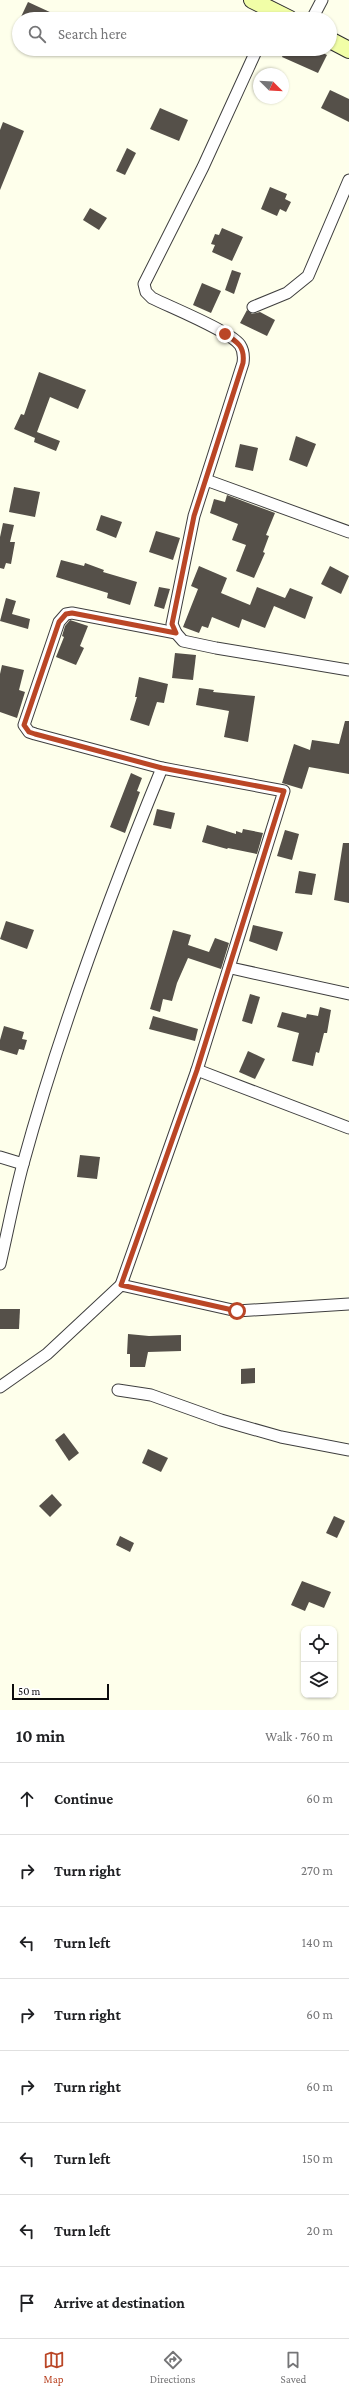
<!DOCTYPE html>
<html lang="en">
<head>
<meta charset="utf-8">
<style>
	body { margin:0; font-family:"Crimson Pro",serif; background:#f6f6f6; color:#202124 }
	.controls { position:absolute; right:12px; bottom:12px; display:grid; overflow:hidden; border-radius:8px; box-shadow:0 1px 3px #0004 }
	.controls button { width:36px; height:36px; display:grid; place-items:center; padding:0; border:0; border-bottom:1px solid #e0e0e0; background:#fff; color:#202124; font:20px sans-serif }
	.compass { position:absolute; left:253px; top:68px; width:36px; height:36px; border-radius:50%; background:#fff; box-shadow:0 1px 3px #0004; rotate:114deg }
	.scale { position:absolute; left:12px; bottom:10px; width:97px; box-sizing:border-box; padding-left:4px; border:2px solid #0c0c0c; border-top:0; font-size:11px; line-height:14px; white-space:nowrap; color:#0c0c0c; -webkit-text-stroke:3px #fff; paint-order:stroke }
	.stop { position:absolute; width:12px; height:12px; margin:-9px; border:3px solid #ba4626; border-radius:50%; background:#fff }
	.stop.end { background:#ba4626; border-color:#fff; box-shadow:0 1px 4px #0008 }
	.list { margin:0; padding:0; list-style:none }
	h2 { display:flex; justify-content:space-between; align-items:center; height:52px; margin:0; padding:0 16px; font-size:17px }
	h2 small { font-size:13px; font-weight:400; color:#757577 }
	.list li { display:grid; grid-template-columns:26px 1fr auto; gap:12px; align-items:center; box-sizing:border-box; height:72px; padding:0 16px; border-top:1px solid #e0e0e0 }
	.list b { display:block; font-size:15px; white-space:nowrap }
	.list em { font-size:13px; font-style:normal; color:#757577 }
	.icon { flex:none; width:22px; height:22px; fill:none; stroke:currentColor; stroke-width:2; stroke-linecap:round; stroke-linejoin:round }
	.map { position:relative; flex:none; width:349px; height:1710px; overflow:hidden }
	.search { position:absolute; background:#fff; box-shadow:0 1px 3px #0004; left:12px; right:12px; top:12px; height:44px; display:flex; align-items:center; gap:10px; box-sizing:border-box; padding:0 14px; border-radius:22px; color:#757577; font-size:15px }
	.sheet { height:628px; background:#fff }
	nav { display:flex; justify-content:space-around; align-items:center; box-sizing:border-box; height:56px; border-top:1px solid #e0e0e0; background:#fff; font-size:11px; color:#757577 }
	nav a { display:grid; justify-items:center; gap:2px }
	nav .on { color:#ba4626 }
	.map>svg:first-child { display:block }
</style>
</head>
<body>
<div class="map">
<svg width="349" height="1710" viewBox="0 0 349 1710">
	<rect width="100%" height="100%" fill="#feffeb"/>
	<g fill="#555049">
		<polygon points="28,2 65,19 20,19"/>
		<polygon points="285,49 315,49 327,55 318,73 282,57"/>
		<polygon points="330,90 349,99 349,122 321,108"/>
		<polygon points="160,108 188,120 179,141 150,129"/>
		<polygon points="3,122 24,131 0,190 0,130"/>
		<polygon points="127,148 136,153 125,175 116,171"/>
		<polygon points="270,187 287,194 285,199 291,202 286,212 280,209 277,216 261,209"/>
		<polygon points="90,208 107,218 99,230 83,220"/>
		<polygon points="222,228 243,237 232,261 212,252 215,245 211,244 215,234 219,235"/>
		<polygon points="232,270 241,273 234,294 225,290"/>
		<polygon points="202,283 221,291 211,313 193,305"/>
		<polygon points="247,310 252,314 260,312 275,320 267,336 240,323"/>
		<polygon points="39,372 86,390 78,409 50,397 37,432 60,441 56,451 34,442 35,438 14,429 21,414 24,415"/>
		<polygon points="296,436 316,444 307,467 289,460"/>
		<polygon points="240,444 258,448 253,471 235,467"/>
		<polygon points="14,487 40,492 35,517 9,512"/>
		<polygon points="227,495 275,513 266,535 269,536 263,552 265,553 254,578 236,571 246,545 232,540 238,524 210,513 214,499 225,502"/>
		<polygon points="101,515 122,522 116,538 96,530"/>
		<polygon points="3,523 14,525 10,542 15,542 11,564 6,563 4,569 0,568 0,537"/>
		<polygon points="156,531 180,538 173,560 149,552"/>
		<polygon points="61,560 84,566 85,563 104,570 103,572 137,582 130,605 107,598 108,593 56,577"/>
		<polygon points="199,566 227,578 221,593 250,605 257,587 285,598 290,588 313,597 305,619 274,606 265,628 242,619 239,628 212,617 208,628 202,626 199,633 183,627 198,589 191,586"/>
		<polygon points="330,566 349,576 341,594 321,584"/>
		<polygon points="159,587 170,589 164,609 154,606"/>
		<polygon points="6,598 16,601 12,614 30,619 28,629 0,621"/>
		<polygon points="70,620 88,626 80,646 84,648 76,665 56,657 64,637 62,636 65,626"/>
		<polygon points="175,653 196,655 193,680 172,678"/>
		<polygon points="2,665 24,670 19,690 25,692 17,718 0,712 0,674"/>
		<polygon points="139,677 168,684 164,703 157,702 149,726 130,720 137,697 135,697"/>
		<polygon points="199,688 214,690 213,692 255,696 248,742 224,737 229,711 196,705"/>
		<polygon points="345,721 349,721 349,774 309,767 302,789 282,783 294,744 310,750 312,740 339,744"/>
		<polygon points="131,773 142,778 137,791 140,792 125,833 110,827"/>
		<polygon points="157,809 175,813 171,829 153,825"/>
		<polygon points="207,825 236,834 236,831 242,833 243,829 263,833 257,854 228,848 227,849 202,842"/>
		<polygon points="285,830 299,834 292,860 277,856"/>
		<polygon points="343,843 349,843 349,903 334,900"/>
		<polygon points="299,871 316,874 312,895 295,893"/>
		<polygon points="6,921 34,930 27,949 0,939"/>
		<polygon points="253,925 283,932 277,951 249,941"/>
		<polygon points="173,930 191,935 188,945 209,952 215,938 229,943 221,969 188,958 177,983 172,1001 163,999 160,1012 150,1009"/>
		<polygon points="250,994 260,997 252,1024 242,1021"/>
		<polygon points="320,1007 331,1010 327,1033 324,1033 319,1053 316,1052 313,1066 292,1061 299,1033 277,1027 282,1012 306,1018 307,1014 318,1016"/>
		<polygon points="153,1016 198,1029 195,1041 149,1029"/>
		<polygon points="4,1026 24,1032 22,1039 27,1040 24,1050 19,1049 17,1055 0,1050 0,1040"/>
		<polygon points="248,1051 265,1059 255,1079 239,1072"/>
		<polygon points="80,1155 100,1157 97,1179 77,1177"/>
		<polygon points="0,1309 20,1309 19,1329 0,1329"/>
		<polygon points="128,1334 149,1336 181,1335 181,1351 148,1352 145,1367 130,1367 130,1354 127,1354"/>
		<polygon points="255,1368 255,1383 241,1384 241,1369"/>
		<polygon points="64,1433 79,1453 69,1461 55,1440"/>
		<polygon points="148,1449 168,1458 161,1472 142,1463"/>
		<polygon points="52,1494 62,1505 50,1517 39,1506"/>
		<polygon points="334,1516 345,1521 337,1538 326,1533"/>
		<polygon points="120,1536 134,1543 130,1552 116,1545"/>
		<polygon points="302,1581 331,1592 324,1608 309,1602 305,1611 291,1605"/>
	</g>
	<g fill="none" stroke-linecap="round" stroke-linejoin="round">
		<g stroke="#3f3f3f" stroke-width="13">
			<g id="street">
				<polyline points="312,19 322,0"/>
				<path d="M257,49L203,167L144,284L146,292L152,298C170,307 230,331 240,345C244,351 244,356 243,363L194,516L172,624L176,633L183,641L216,648L349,670"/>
				<polyline points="253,307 287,293 308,276 349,180"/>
				<polyline points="206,480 349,532"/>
				<polyline points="231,968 349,994"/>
				<polyline points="197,1070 349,1128"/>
				<polyline points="0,1157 23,1164"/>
				<path d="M0,1264C8,1230 14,1197 23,1164C60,1029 109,897 162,768"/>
				<polyline points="121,1285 197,1070 284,791 162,768 35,734 29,732 24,725 59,622 66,614 72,613 176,633"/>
				<polyline points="0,1387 47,1354 121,1285 237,1311 349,1304"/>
				<polyline points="118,1390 151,1395 221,1420 281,1437 349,1450"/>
			</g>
		</g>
		<g stroke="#2e2e2e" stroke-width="18">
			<g id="secondary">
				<polyline points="252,0 290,19"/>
				<polyline points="330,40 349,50"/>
			</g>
		</g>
		<use href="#street" stroke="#fff" stroke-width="11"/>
		<use href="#secondary" stroke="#f1fea7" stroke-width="16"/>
	</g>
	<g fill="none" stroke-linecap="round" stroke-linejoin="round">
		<path stroke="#ba4626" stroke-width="5" d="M225,334C238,342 245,347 243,363L194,516L172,624L176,633L72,613L66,614L59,622L24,725L29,732L35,734L162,768L284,791L197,1070L121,1285L237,1311"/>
	</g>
</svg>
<div class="controls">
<button><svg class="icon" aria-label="locate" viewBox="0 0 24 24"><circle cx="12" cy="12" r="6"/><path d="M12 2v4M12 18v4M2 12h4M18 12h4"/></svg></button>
<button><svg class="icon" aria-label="layers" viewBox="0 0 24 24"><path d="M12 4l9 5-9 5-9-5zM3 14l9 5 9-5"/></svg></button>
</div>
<svg class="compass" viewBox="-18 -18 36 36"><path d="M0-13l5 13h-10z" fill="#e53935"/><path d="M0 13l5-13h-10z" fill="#757577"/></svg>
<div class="scale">50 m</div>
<div class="stop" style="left:237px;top:1311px"></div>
<div class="stop end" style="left:225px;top:334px"></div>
<div class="search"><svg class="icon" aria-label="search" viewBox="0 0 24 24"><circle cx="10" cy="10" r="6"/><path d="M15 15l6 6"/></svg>Search here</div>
</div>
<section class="sheet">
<h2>10 min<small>Walk · 760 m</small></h2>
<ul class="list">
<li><svg class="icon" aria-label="ahead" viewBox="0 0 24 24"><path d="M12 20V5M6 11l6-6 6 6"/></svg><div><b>Continue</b></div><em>60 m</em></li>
<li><svg class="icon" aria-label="right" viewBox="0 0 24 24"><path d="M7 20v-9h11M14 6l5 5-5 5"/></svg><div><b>Turn right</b></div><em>270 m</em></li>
<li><svg class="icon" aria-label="left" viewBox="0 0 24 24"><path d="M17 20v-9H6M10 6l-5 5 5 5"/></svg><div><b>Turn left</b></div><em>140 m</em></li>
<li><svg class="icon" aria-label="right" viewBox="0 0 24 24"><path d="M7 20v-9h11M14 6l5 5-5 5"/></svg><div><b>Turn right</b></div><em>60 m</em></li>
<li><svg class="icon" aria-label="right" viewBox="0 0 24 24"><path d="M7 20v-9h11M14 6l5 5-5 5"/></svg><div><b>Turn right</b></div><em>60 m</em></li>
<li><svg class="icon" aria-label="left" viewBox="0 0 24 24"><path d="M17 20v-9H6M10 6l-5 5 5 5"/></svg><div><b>Turn left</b></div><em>150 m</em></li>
<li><svg class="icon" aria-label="left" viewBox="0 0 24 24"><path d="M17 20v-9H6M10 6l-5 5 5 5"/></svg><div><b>Turn left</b></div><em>20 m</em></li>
<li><svg class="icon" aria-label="arrive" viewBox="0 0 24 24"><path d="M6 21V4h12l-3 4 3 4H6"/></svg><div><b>Arrive at destination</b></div></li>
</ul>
</section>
<nav>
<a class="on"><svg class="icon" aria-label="map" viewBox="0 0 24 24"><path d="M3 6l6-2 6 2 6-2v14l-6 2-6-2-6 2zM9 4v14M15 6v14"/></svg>Map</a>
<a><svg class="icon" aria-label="directions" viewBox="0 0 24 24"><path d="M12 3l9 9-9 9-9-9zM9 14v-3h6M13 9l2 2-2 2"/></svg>Directions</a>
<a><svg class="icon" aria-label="saved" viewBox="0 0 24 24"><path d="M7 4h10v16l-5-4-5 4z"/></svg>Saved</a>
</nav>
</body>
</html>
